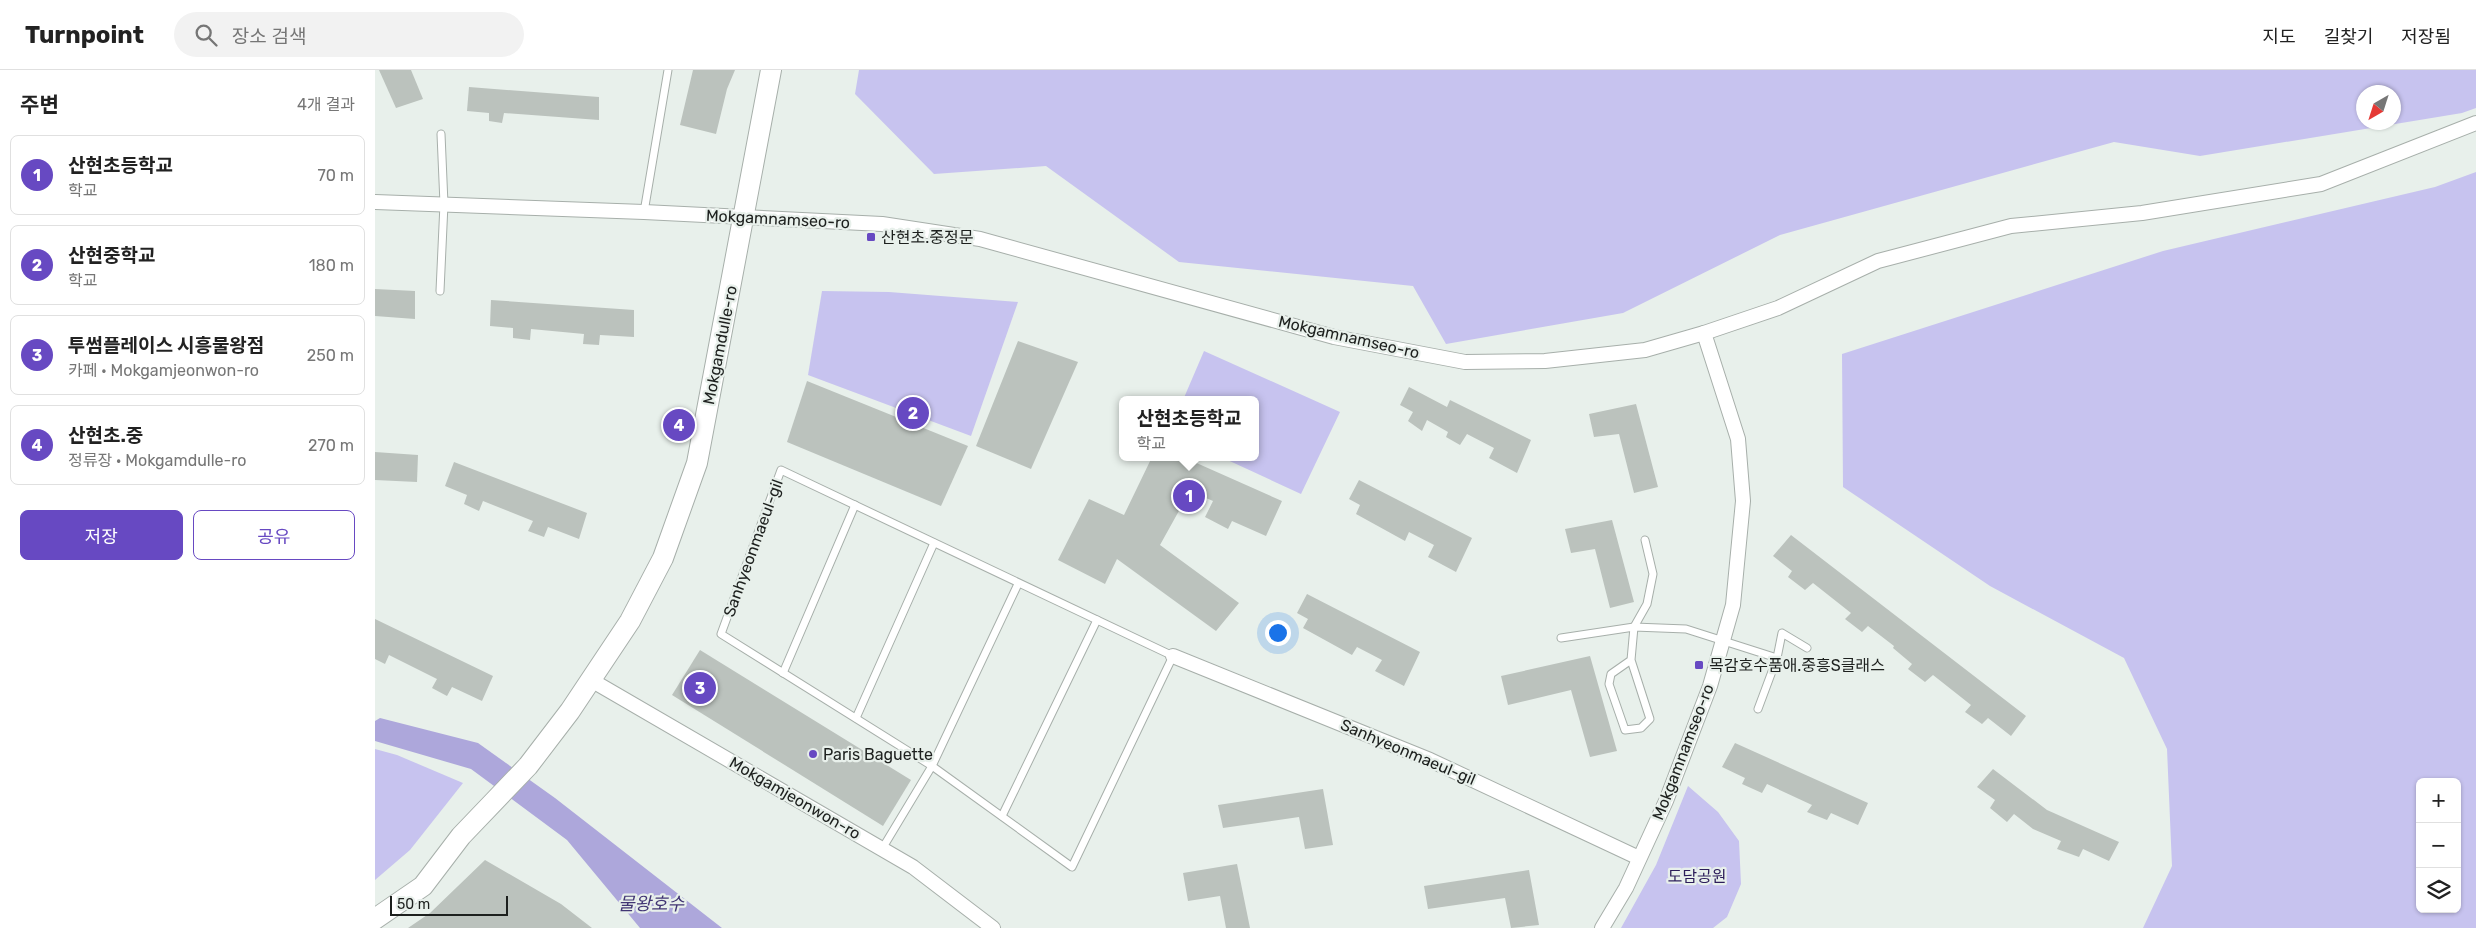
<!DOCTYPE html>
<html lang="ko">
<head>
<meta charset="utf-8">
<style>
	body { margin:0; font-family:Rubik,"Noto Sans KR",sans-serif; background:#f2f2f2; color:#222 }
	.controls { position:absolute; right:15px; bottom:15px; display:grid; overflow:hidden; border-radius:8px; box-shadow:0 1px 4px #0004 }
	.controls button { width:45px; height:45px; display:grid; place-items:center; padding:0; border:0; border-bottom:1px solid #e0e0e0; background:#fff; color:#222; font:25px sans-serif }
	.compass { position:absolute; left:1981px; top:15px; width:45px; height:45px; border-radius:50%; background:#fff; box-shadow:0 1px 4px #0004; rotate:219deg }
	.scale { position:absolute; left:15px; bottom:12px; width:118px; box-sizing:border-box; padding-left:5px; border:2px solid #1d201e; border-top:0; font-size:14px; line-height:18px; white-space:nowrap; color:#1d201e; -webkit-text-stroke:4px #e8f0eb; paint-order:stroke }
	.you { position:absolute; left:902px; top:562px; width:18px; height:18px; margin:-12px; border:4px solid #fff; border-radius:50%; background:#1a73e8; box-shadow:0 0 0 8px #1a73e833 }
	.badge { display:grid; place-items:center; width:32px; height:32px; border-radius:50%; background:#6749c2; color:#fff; font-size:16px; font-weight:700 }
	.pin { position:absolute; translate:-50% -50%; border:2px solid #fff; box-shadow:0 1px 5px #0006 }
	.popup { position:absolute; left:744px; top:326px; width:140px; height:65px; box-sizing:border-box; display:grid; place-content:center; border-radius:8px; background:#fff; filter:drop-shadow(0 1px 4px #0005); font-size:16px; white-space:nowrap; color:#767676 }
	.popup b { font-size:19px; color:#222 }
	.popup::after { content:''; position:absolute; left:50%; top:100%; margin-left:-10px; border:10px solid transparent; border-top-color:#fff }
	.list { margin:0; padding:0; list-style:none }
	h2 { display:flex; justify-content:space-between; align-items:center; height:65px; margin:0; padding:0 20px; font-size:21px }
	h2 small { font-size:16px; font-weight:400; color:#767676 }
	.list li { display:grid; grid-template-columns:32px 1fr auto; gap:15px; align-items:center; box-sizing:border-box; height:80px; margin:0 10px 10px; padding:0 10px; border:1px solid #e0e0e0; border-radius:8px }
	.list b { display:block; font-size:19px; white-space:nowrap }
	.list p { margin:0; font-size:16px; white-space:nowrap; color:#767676 }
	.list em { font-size:16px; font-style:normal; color:#767676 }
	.actions { display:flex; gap:10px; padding:15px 20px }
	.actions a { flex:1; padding:11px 0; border:1px solid #6749c2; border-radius:8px; text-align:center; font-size:18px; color:#6749c2 }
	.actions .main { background:#6749c2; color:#fff }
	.icon { flex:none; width:28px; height:28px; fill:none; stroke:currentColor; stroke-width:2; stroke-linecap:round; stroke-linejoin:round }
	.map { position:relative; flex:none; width:2101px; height:858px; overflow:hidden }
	header { display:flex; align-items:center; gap:30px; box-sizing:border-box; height:70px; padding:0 25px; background:#fff; border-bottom:1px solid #e0e0e0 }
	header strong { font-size:24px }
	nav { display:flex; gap:28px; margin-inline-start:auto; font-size:18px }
	.search { width:350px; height:45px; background:#f2f2f2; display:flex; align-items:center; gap:12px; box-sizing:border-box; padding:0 18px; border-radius:28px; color:#767676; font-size:19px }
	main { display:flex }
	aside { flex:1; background:#fff }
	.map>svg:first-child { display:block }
</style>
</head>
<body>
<header>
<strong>Turnpoint</strong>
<div class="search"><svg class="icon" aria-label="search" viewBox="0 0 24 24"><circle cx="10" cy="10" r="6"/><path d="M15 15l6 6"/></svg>장소 검색</div>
<nav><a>지도</a><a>길찾기</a><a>저장됨</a></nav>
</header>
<main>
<aside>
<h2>주변<small>4개 결과</small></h2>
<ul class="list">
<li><span class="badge">1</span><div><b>산현초등학교</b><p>학교</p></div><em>70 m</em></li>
<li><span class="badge">2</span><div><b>산현중학교</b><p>학교</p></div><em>180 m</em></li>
<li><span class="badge">3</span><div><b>투썸플레이스 시흥물왕점</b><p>카페 · Mokgamjeonwon-ro</p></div><em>250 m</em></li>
<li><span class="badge">4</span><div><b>산현초.중</b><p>정류장 · Mokgamdulle-ro</p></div><em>270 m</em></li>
</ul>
<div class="actions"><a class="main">저장</a><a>공유</a></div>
</aside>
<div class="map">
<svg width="2101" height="858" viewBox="0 0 2101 858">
	<rect width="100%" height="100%" fill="#e8f0eb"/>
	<g fill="#c7c3ef" fill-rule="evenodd">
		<path d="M484,0H2101V38L2087,43L1825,86L1739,72L1405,165L1248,243L1071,274L1038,216L804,192L671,96L559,104L480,24ZM2018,22V52H1988V22Z"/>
		<path d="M2101,102V858H1768L1797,796L1792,679L1749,588L1615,516L1468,417L1467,284L1788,181L2060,117ZM2045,712H2082V839H2045Z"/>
		<polygon points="447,221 514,222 643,232 596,366 433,305"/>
		<polygon points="829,281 965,342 926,424 846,387 880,387 880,330 808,330"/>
		<polygon points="0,679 22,685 88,713 35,780 0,810"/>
		<polygon points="1313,716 1343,742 1364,771 1366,814 1352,847 1338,858 1246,858 1281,795"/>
	</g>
	<polygon fill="#ada7db" points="5,648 103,673 180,728 347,858 265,858 192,770 96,699 0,671 0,651"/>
	<g fill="#bbc2bd">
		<polygon points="4,0 36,0 48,29 21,38"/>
		<polygon points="318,0 360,0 352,19 341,64 305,55"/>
		<polygon points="94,17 224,27 224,50 129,43 127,53 114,51 114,43 92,41"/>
		<polygon points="0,219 40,221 40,249 0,246"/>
		<polygon points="116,230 259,240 259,267 225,265 224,275 208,274 209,264 156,259 155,270 138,268 138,258 115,256"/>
		<polygon points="643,271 703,292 656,399 601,376"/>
		<polygon points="432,311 593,376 566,436 412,372"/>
		<polygon points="1034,317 1072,337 1075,330 1156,370 1142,403 1114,388 1119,378 1092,364 1085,375 1071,367 1073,362 1052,350 1047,361 1033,351 1038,342 1025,335"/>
		<polygon points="1261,334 1283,417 1259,423 1244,364 1219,367 1214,344"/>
		<polygon points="0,382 43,385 42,412 0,410"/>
		<polygon points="777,387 808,387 907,431 891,466 857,451 853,459 830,447 838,431 815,421 785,475 864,533 841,561 742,489 730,514 683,490 714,429 749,445"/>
		<polygon points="79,392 212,443 204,469 173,457 169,467 153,461 158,451 108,431 104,441 89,434 92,425 70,416"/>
		<polygon points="984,410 1097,468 1081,502 1053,487 1059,475 1034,462 1030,471 981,444 985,435 974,429"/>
		<polygon points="1237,450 1259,532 1235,538 1220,479 1196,483 1190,459"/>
		<polygon points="1416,465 1651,646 1636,666 1613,648 1607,654 1590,642 1596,635 1558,605 1550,612 1533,599 1537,594 1518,578 1519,576 1493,556 1487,562 1470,549 1476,543 1438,513 1430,520 1413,507 1417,501 1398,486"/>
		<polygon points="932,524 1045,582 1029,616 1000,601 1007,590 982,577 977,585 928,558 933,549 922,543"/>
		<polygon points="0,549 118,606 107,631 77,617 72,626 57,618 62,609 14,585 10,594 0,589"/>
		<polygon points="325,580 536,710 508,756 297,625"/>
		<polygon points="1215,586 1242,681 1215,687 1196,620 1133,635 1126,606"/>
		<polygon points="1360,673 1493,733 1483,755 1456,743 1452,750 1432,742 1437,735 1392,714 1387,723 1367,714 1370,708 1347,697"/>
		<polygon points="1618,699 1672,740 1744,772 1734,791 1708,779 1704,787 1682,779 1686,771 1658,759 1639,744 1632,752 1615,738 1620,730 1602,717"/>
		<polygon points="948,719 958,775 930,779 924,747 848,758 843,735"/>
		<polygon points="110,790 186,834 217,858 33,858 55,843"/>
		<polygon points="862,794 875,858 851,858 845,826 813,831 808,803"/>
		<polygon points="1154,800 1164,855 1136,858 1130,828 1053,839 1049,816"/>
	</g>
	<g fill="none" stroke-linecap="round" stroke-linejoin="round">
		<g stroke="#a7afaa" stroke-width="9">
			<g id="lane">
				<polyline points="269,142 293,0"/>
				<polyline points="65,221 69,134 66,64"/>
				<polygon points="406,400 798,586 697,797 557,696 346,564"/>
				<polyline points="1186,568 1259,557 1311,559 1402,588 1383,639"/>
				<polyline points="1402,588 1407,563 1432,578"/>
				<polyline points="1256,590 1236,604 1234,614 1250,660 1266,658 1275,649 1256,590 1259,557 1272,534 1278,504 1270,470"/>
				<polyline points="408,603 480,435"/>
				<polyline points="481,648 559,473"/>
				<polyline points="627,746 722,550"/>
				<polyline points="507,779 557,696 643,514"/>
			</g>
		</g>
		<g stroke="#a7afaa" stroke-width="16">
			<g id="street">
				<polyline points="0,132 269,142 507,154 605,169 959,267 1090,292 1170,291 1270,280 1329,263 1363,369 1368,431 1358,535 1335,616 1291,731 1251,818 1227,858"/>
				<polyline points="1329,263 1403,238 1503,191 1636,156 1767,143 1946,114 2101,53"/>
				<polyline points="798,586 1055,690 1264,788"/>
				<polyline points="216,610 538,797 618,858"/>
			</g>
		</g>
		<g stroke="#a7afaa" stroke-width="22">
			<polyline id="secondary" points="0,849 48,816 86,766 153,696 195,641 255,551 288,488 322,393 396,0"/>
		</g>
		<use href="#lane" stroke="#fff" stroke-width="7"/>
		<use href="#street" stroke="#fff" stroke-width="14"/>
		<use href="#secondary" stroke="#fff" stroke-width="20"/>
	</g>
	<g fill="#6749c2" stroke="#e8f0eb" stroke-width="2">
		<rect x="491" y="162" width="10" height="10" rx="2.5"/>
		<rect x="1319" y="590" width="10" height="10" rx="2.5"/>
		<circle cx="438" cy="684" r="5"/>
	</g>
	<g text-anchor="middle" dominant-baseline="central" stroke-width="4.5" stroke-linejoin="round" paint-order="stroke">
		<g font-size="16" fill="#1d201e" stroke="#e8f0eb">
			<text transform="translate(403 149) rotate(3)">Mokgamnamseo-ro</text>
			<text transform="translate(974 267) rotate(13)">Mokgamnamseo-ro</text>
			<text transform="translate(345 275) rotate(-79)">Mokgamdulle-ro</text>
			<text transform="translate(378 478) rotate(-70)">Sanhyeonmaeul-gil</text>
			<text transform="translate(1033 682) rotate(23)">Sanhyeonmaeul-gil</text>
			<text transform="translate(1308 682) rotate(-69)">Mokgamnamseo-ro</text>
			<text transform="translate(420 728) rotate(30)">Mokgamjeonwon-ro</text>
		</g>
		<g font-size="16" fill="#1d201e" stroke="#e8f0eb" text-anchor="start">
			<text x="506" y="167">산현초.중정문</text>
			<text x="1334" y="595">목감호수품애.중흥S클래스</text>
			<text x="448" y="684">Paris Baguette</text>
		</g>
		<g font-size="16" fill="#2c1d5a" stroke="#e8f0eb">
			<text x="1322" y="806">도담공원</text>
		</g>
		<g font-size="18" font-style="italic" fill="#413574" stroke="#e8f0eb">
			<text x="276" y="834">물왕호수</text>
		</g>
	</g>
</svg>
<div class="controls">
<button>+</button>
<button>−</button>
<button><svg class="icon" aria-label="layers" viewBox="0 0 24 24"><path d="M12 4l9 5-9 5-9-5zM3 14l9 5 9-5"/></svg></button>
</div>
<svg class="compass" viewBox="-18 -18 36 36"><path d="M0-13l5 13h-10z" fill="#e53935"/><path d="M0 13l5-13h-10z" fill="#767676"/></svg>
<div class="scale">50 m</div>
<div class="you"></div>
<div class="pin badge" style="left:814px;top:426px">1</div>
<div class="popup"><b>산현초등학교</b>학교</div>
<div class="pin badge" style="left:538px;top:343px">2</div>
<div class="pin badge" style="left:325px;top:618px">3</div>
<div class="pin badge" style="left:304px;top:355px">4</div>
</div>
</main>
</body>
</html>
